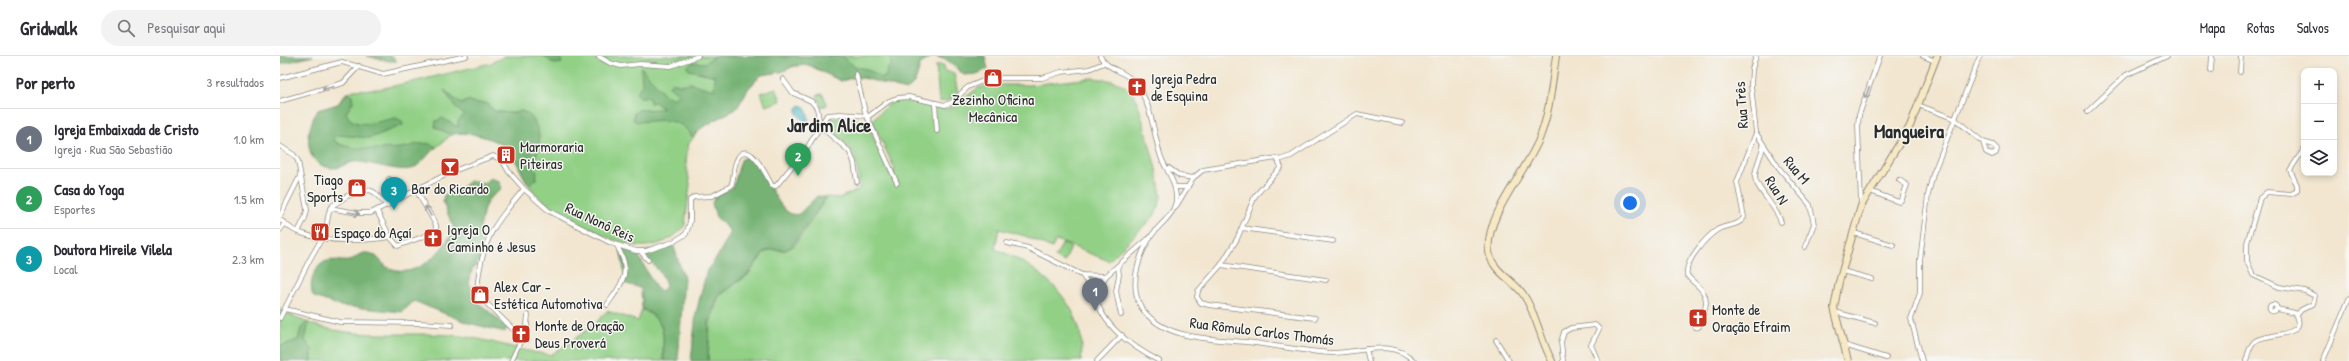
<!DOCTYPE html>
<html lang="pt">
<head>
<meta charset="utf-8">
<style>
	body { margin:0; font-family:"Patrick Hand",sans-serif; background:#f2f2f3; color:#2b2b33 }
	.controls { position:absolute; right:12px; top:12px; display:grid; overflow:hidden; border-radius:8px; box-shadow:0 2px 6px #0003 }
	.controls button { width:36px; height:36px; display:grid; place-items:center; padding:0; border:0; border-bottom:1px solid #e1e1e2; background:#fff; color:#2b2b33; font:20px sans-serif }
	.you { position:absolute; left:1350px; top:147px; width:14px; height:14px; margin:-10px; border:3px solid #fff; border-radius:50%; background:#1a73e8; box-shadow:0 0 0 6px #1a73e833 }
	.badge { display:grid; place-items:center; width:26px; height:26px; border-radius:50%; background:#c8321e; color:#fff; font-size:13px; font-weight:700 }
	.pin { position:absolute; translate:-50% -33px; filter:drop-shadow(0 1px 2px #0008) }
	.pin::after { content:''; position:absolute; top:21px; width:14px; height:12px; background:inherit; clip-path:polygon(0 0,100% 0,50% 100%) }
	.list { margin:0; padding:0; list-style:none }
	h2 { display:flex; justify-content:space-between; align-items:center; height:52px; margin:0; padding:0 16px; font-size:17px }
	h2 small { font-size:13px; font-weight:400; color:#7c7c81 }
	.list li { display:grid; grid-template-columns:26px 1fr auto; gap:12px; align-items:center; box-sizing:border-box; height:60px; padding:0 16px; border-top:1px solid #e1e1e2 }
	.list b { display:block; font-size:15px; white-space:nowrap }
	.list p { margin:0; font-size:13px; white-space:nowrap; color:#7c7c81 }
	.list em { font-size:13px; font-style:normal; color:#7c7c81 }
	.icon { flex:none; width:22px; height:22px; fill:none; stroke:currentColor; stroke-width:2; stroke-linecap:round; stroke-linejoin:round }
	.map { position:relative; flex:none; width:2069px; height:305px; overflow:hidden }
	header { display:flex; align-items:center; gap:24px; box-sizing:border-box; height:56px; padding:0 20px; background:#fff; border-bottom:1px solid #e1e1e2 }
	header strong { font-size:19px }
	nav { display:flex; gap:22px; margin-inline-start:auto; font-size:14px }
	.search { width:280px; height:36px; background:#f2f2f3; display:flex; align-items:center; gap:10px; box-sizing:border-box; padding:0 14px; border-radius:22px; color:#7c7c81; font-size:15px }
	main { display:flex }
	aside { flex:1; background:#fff }
	.map>svg:first-child { display:block }
</style>
</head>
<body>
<header>
<strong>Gridwalk</strong>
<div class="search"><svg class="icon" aria-label="search" viewBox="0 0 24 24"><circle cx="10" cy="10" r="6"/><path d="M15 15l6 6"/></svg>Pesquisar aqui</div>
<nav><a>Mapa</a><a>Rotas</a><a>Salvos</a></nav>
</header>
<main>
<aside>
<h2>Por perto<small>3 resultados</small></h2>
<ul class="list">
<li><span class="badge" style="background:#6b7280">1</span><div><b>Igreja Embaixada de Cristo</b><p>Igreja · Rua São Sebastião</p></div><em>1.0 km</em></li>
<li><span class="badge" style="background:#2e9e5b">2</span><div><b>Casa do Yoga</b><p>Esportes</p></div><em>1.5 km</em></li>
<li><span class="badge" style="background:#0f9aa8">3</span><div><b>Doutora Mireile Vilela</b><p>Local</p></div><em>2.3 km</em></li>
</ul>
</aside>
<div class="map">
<svg width="2069" height="305" viewBox="0 0 2069 305">
	<rect width="100%" height="100%" fill="#f6f6f2"/>
	<filter id="ink" filterUnits="userSpaceOnUse"><feTurbulence type="fractalNoise" baseFrequency=".025" numOctaves="2"/><feDisplacementMap in="SourceGraphic" scale="8" xChannelSelector="R" yChannelSelector="G"/><feConvolveMatrix kernelMatrix="1 2 1 2 8 2 1 2 1" color-interpolation-filters="sRGB"/></filter>
	<filter id="wash" filterUnits="userSpaceOnUse"><feTurbulence type="fractalNoise" baseFrequency=".012" numOctaves="4" result="noise"/><feDisplacementMap in="SourceGraphic" scale="16" xChannelSelector="R" yChannelSelector="G"/><feGaussianBlur stdDeviation="0.9" result="paint"/><feColorMatrix in="noise" values="0 0 0 0 0 0 0 0 0 0 0 0 0 0 0 0 0 1.4 0 .05"/><feComposite in="paint" operator="in"/></filter>
	<g filter="url(#wash)">
		<rect width="100%" height="100%" fill="#f2e6d0"/>
		<g fill="#92d086" stroke="#5e7e58">
			<path d="M225,0H653L640,8C637,19 637,28 626,34L584,22L575,21L561,25L529,9L514,10L501,16L481,19L468,33L457,52L421,72L409,87L407,96L406,107L410,128L405,169C396,183 376,191 360,190C335,190 271,155 255,137C244,126 237,99 225,91C212,82 187,72 171,79L131,113L75,105L57,112L48,111L37,105L31,99L28,78L38,54L58,48L65,38L74,34L99,33L132,26L211,7Z"/>
			<polygon points="656,9 664,9 664,15 674,17 678,38 668,45 659,46"/>
			<path d="M812,22C833,24 847,26 857,44L877,116L881,140L879,151L874,160L829,205L776,184L772,192L745,180L719,173L715,193C761,210 809,251 801,305H428L430,267L439,240L468,219L484,197L491,194H506L514,190L547,141L559,142L578,134C580,130 579,124 578,119C576,91 564,86 544,71L548,63L561,61L586,65L610,118L615,114L592,64L609,48L618,43L632,44L665,53L673,51L698,32L710,29H750Z"/>
			<polygon points="496,32 501,45 486,50 481,37"/>
			<polygon points="543,38 547,49 542,51 537,39"/>
			<polygon points="783,187 791,192 784,206 775,201"/>
			<polygon points="805,220 823,222 815,236"/>
			<path d="M0,253C59,290 117,273 181,280C211,284 240,295 271,299L313,270L327,255L358,265L362,253C389,268 382,279 383,305H0Z"/>
		</g>
		<g fill="#75b273" stroke="#506e4f">
			<polygon points="0,0 33,0 0,8"/>
			<polygon points="86,0 111,0 117,5 109,5"/>
			<polygon points="264,0 280,0 282,7 274,8"/>
			<path d="M435,0H562L575,11L587,13L602,22L606,20L607,13L611,9V2L609,0H653L640,8C637,19 637,28 626,34L584,22L575,21L561,25L529,9L514,10L501,16L481,19L468,33L457,52L421,72L412,81C399,59 380,65 357,66L353,64L354,57L359,54L383,53L375,46L370,47L369,41H360L356,37L362,29L361,11L385,39L394,43L398,37L389,30L392,26L400,29L410,27L434,34L435,20L409,14L407,11L412,6L424,7Z"/>
			<polygon points="655,0 705,0 708,13 697,18 684,19 668,5"/>
			<path d="M164,34L181,48L189,44L195,47H206L215,55L230,57L242,55C255,59 261,77 259,90C258,97 254,102 252,108L257,116L256,123L249,129C241,118 237,104 228,94C220,83 183,73 171,79L155,71L156,65L162,62L178,71V65L184,59C177,55 170,42 164,34Z"/>
			<path d="M68,37L72,40L73,46L66,57C74,76 101,64 116,62L122,65L123,69L90,82L59,79L54,84C62,95 106,93 120,92C133,91 143,83 156,91C149,97 140,110 131,113C120,116 91,107 79,106C69,104 62,112 52,112C22,110 25,72 38,54L58,48Z"/>
			<path d="M467,100C485,106 498,166 519,158L537,140L546,141L513,189L506,194L491,193L484,196L467,219L438,240L429,266L428,305H411L416,257L427,214L437,201L451,176L436,161L432,147L435,141L453,131L461,104Z"/>
			<path d="M210,122L219,125L222,132L209,143L204,152L199,178L202,194L199,205L192,214L189,226L193,238L200,248L224,268L227,271L225,276L188,267L134,245L122,256L60,250L34,241C27,230 34,209 47,205C54,203 61,206 69,205C74,204 78,197 85,197C98,196 100,208 110,213C137,224 165,194 174,172L163,147L164,139L179,134L189,125L204,127Z"/>
			<path d="M393,188L404,222L398,305H384C382,278 389,267 362,252L361,232L343,227L345,221L340,191L357,197L376,232L382,235L386,230L382,219L363,196Z"/>
			<polygon points="27,266 29,267 25,284 32,294 32,305 0,305 0,290 18,284 21,272"/>
		</g>
		<path fill="#48b5c4" stroke="#3a7078" d="M520,49C526,50 528,58 529,63L526,67L517,58V52Z"/>
	</g>
	<g filter="url(#ink)">
		<g fill="none" stroke-linecap="round" stroke-linejoin="round">
			<g stroke="#8e887e" stroke-width="5.5">
				<g id="street">
					<polyline points="318,0 330,7 341,10 360,8 391,10 418,0"/>
					<path d="M820,0C827,14 846,15 855,27C872,47 873,77 881,101C886,114 895,124 896,140C897,159 879,167 870,182C858,201 849,230 861,251C885,288 944,282 982,288C1005,291 1029,296 1053,297C1081,297 1112,282 1134,305"/>
					<polyline points="1643,0 1655,5"/>
					<polyline points="1931,14 1932,0"/>
					<polyline points="1960,16 1961,0"/>
					<polyline points="576,18 585,56 617,127"/>
					<polyline points="0,22 62,6 103,18 186,0"/>
					<polyline points="503,23 513,37 531,45 537,52 540,70 569,95 574,106 577,126"/>
					<polyline points="0,45 63,27 79,10"/>
					<polyline points="655,48 657,75"/>
					<polyline points="1638,49 1675,63 1703,86 1713,89 1717,93 1716,97 1712,99 1706,96 1703,86"/>
					<polyline points="1807,56 1846,19 1887,0"/>
					<polyline points="1476,77 1499,112 1530,149 1534,168 1525,191"/>
					<polyline points="0,90 14,99 18,105 27,154 25,162 18,176"/>
					<path d="M1483,91C1481,100 1475,111 1475,121C1475,131 1497,152 1501,166"/>
					<polyline points="999,104 1011,100 1077,58 1122,67"/>
					<polyline points="889,112 900,120 913,122"/>
					<polyline points="109,123 121,142"/>
					<polyline points="895,131 908,131"/>
					<polyline points="1590,135 1619,146 1622,143 1627,129 1619,124"/>
					<polyline points="1581,148 1578,69 1579,59 1600,0"/>
					<path d="M50,152L77,157H91L171,116L213,100L222,104L229,116L244,133L269,155L331,187L356,195H366L393,186L406,178L410,166V144L414,141L432,140L451,130C454,123 453,114 456,106C467,77 488,122 492,130H496L527,92L547,59L560,58L589,60L609,45L617,42L629,41L665,49L671,47L688,31L710,22H762L781,16L809,13L824,7"/>
					<polyline points="895,152 913,122 923,114 997,102 1001,111 975,140 957,183 941,209 918,235 917,241 921,247 929,249 1035,262"/>
					<polyline points="97,155 110,181 118,190 153,177 156,175 156,169 136,134"/>
					<polyline points="0,160 20,120"/>
					<path d="M0,164C6,167 11,174 18,176C45,187 82,185 110,181"/>
					<polyline points="962,172 1053,185"/>
					<polyline points="0,174 5,167"/>
					<polyline points="1574,177 1613,189"/>
					<path d="M868,183L826,220L815,238C821,270 853,291 879,305"/>
					<polyline points="727,187 748,192 802,219 826,220"/>
					<polyline points="361,196 368,204"/>
					<polyline points="941,209 1046,224"/>
					<polyline points="838,210 839,219 836,235 841,259"/>
					<polyline points="1562,215 1592,223"/>
					<polyline points="802,219 815,238"/>
					<circle cx="1993" cy="252" r="3.5"/>
					<path d="M327,249C335,237 348,223 344,207C343,200 339,195 337,189"/>
					<polyline points="5,253 60,266 140,267 172,269"/>
					<polyline points="1555,256 1595,267"/>
					<polyline points="2017,259 2021,254 2033,248 2035,240 2025,235 1999,231 1973,219 1967,205 1967,187 1980,142 1987,136 2011,138 2017,135 2017,129 2010,114 2024,93"/>
					<polyline points="0,262 30,203 45,177 49,156 52,150 67,140 89,134 94,136 107,150"/>
					<circle cx="1417" cy="269" r="2.5"/>
					<path d="M1418,267C1426,254 1431,242 1418,230C1414,226 1410,224 1407,219C1404,206 1426,181 1437,174C1445,169 1460,170 1464,161L1457,126L1476,77L1471,29L1472,13L1476,0"/>
					<polyline points="241,284 246,279 248,259"/>
					<polyline points="1216,284 1229,305"/>
					<polyline points="1564,289 1606,302"/>
					<polyline points="1086,293 1089,305"/>
					<path d="M231,305L241,284L237,277L200,241C196,234 198,225 199,217C206,176 218,164 244,133"/>
					<polyline points="817,305 842,279"/>
					<polyline points="1283,305 1281,286 1284,276 1291,272 1315,269 1319,273 1311,289 1318,305"/>
					<polyline points="1642,305 1631,263 1640,237 1640,204 1648,139 1653,118 1700,0"/>
					<path d="M1966,305C1968,298 1969,290 1975,285C1984,277 2032,282 2015,257L1997,253"/>
					<polyline points="2043,305 2069,243"/>
				</g>
			</g>
			<g stroke="#8e887e" stroke-width="8">
				<g id="secondary">
					<path d="M1272,305C1260,284 1257,258 1243,238C1233,224 1212,215 1209,196C1204,160 1248,114 1260,81C1270,55 1272,27 1276,0"/>
					<polyline points="1568,305 1554,252 1559,226 1581,150 1630,70 1657,0"/>
				</g>
			</g>
			<use href="#street" stroke="#fff" stroke-width="4"/>
			<use href="#secondary" stroke="#f7e9c3" stroke-width="6"/>
		</g>
		<defs><path id="oneway-shaft" d="M-6 0H5M1.5-3L5.5 0L1.5 3" fill="none" stroke-width="1.6" stroke-linecap="round" stroke-linejoin="round"/></defs>
		<g stroke="#a0a0a0">
			<use href="#oneway-shaft" transform="translate(48 32) rotate(165)"/>
			<use href="#oneway-shaft" transform="translate(1587 37) rotate(110)"/>
			<use href="#oneway-shaft" transform="translate(148 155) rotate(-120)"/>
			<use href="#oneway-shaft" transform="translate(74 157) rotate(10)"/>
		</g>
	</g>
	<defs>
		<g id="shop-square" transform="scale(1)"><rect x="-9" y="-9" width="18" height="18" rx="4" fill="#c8321e" stroke="#f6f6f2"/><path d="M-5-2.5h2.3a2.7 3.5 0 0 1 5.4 0H5L5.5 6h-11ZM-1.5-2.5h3a1.5 2.3 0 0 0-3 0Z" fill="#fff"/></g>
		<g id="church-square" transform="scale(1)"><rect x="-9" y="-9" width="18" height="18" rx="4" fill="#c8321e" stroke="#f6f6f2"/><path d="M-1.2-6h2.4v3.5h3.3v2.4h-3.3V6h-2.4V-.1h-3.3v-2.4h3.3Z" fill="#fff"/></g>
		<g id="building-square" transform="scale(1)"><rect x="-9" y="-9" width="18" height="18" rx="4" fill="#c8321e" stroke="#f6f6f2"/><path d="M-4-6H4V6H1V3H-1V6H-4ZM-2.5-4.3h1.7v1.8h-1.7ZM.8-4.3h1.7v1.8H.8ZM-2.5-1h1.7V.8h-1.7ZM.8-1h1.7V.8H.8Z" fill="#fff"/></g>
		<g id="bar-square" transform="scale(1)"><rect x="-9" y="-9" width="18" height="18" rx="4" fill="#c8321e" stroke="#f6f6f2"/><path d="M-6-5H6L.8 .8V4.5H3.5V6h-7V4.5H-.8V.8Z" fill="#fff"/></g>
		<g id="restaurant-square" transform="scale(1)"><rect x="-9" y="-9" width="18" height="18" rx="4" fill="#c8321e" stroke="#f6f6f2"/><path d="M-5-6h1v4h1v-4h1v4h1v-4h1v5L-1.5 .5V6h-2V.5L-5-1ZM5-6V6H3V1.5H1.5Q1.5-4 5-6Z" fill="#fff"/></g>
	</defs>
	<g fill-rule="evenodd">
		<use href="#shop-square" x="713" y="22"/>
		<use href="#church-square" x="857" y="31"/>
		<use href="#building-square" x="226" y="99"/>
		<use href="#bar-square" x="170" y="111"/>
		<use href="#shop-square" x="77" y="132"/>
		<use href="#restaurant-square" x="40" y="176"/>
		<use href="#church-square" x="153" y="182"/>
		<use href="#shop-square" x="200" y="239"/>
		<use href="#church-square" x="1418" y="262"/>
		<use href="#church-square" x="241" y="278"/>
	</g>
	<g text-anchor="middle" dominant-baseline="central" stroke-width="3" stroke-linejoin="round" paint-order="stroke">
		<g font-size="15" fill="#2b2b2b" stroke="#f6f6f2" text-anchor="start">
			<text x="871" y="22">Igreja Pedra<tspan x="871" dy="17">de Esquina</tspan></text>
			<text x="713" y="43" text-anchor="middle">Zezinho Oficina<tspan x="713" dy="17">Mecânica</tspan></text>
			<text x="240" y="90">Marmoraria<tspan x="240" dy="17">Piteiras</tspan></text>
			<text x="63" y="123" text-anchor="end">Tiago<tspan x="63" dy="17">Sports</tspan></text>
			<text x="170" y="132" text-anchor="middle">Bar do Ricardo</text>
			<text x="167" y="173">Igreja O<tspan x="167" dy="17">Caminho é Jesus</tspan></text>
			<text x="54" y="176">Espaço do Açaí</text>
			<text x="214" y="230">Alex Car -<tspan x="214" dy="17">Estética Automotiva</tspan></text>
			<text x="1432" y="253">Monte de<tspan x="1432" dy="17">Oração Efraim</tspan></text>
			<text x="255" y="269">Monte de Oração<tspan x="255" dy="17">Deus Proverá</tspan></text>
		</g>
		<g font-size="15" fill="#2b2b2b" stroke="#f6f6f2">
			<text transform="translate(1461 49) rotate(-94)">Rua Três</text>
			<text transform="translate(1517 114) rotate(50)">Rua M</text>
			<text transform="translate(1497 134) rotate(58)">Rua N</text>
			<text transform="translate(320 166) rotate(25)">Rua Nonô Reis</text>
			<text transform="translate(982 275) rotate(7)">Rua Rômulo Carlos Thomás</text>
		</g>
		<g font-size="19" font-weight="bold" fill="#2b2b2b" stroke="#f6f6f2">
			<text x="549" y="69">Jardim Alice</text>
			<text x="1629" y="75">Mangueira</text>
		</g>
	</g>
</svg>
<div class="controls">
<button>+</button>
<button>−</button>
<button><svg class="icon" aria-label="layers" viewBox="0 0 24 24"><path d="M12 4l9 5-9 5-9-5zM3 14l9 5 9-5"/></svg></button>
</div>
<div class="you"></div>
<div class="pin badge" style="left:815px;top:255px;background:#6b7280">1</div>
<div class="pin badge" style="left:518px;top:120px;background:#2e9e5b">2</div>
<div class="pin badge" style="left:114px;top:154px;background:#0f9aa8">3</div>
</div>
</main>
</body>
</html>
